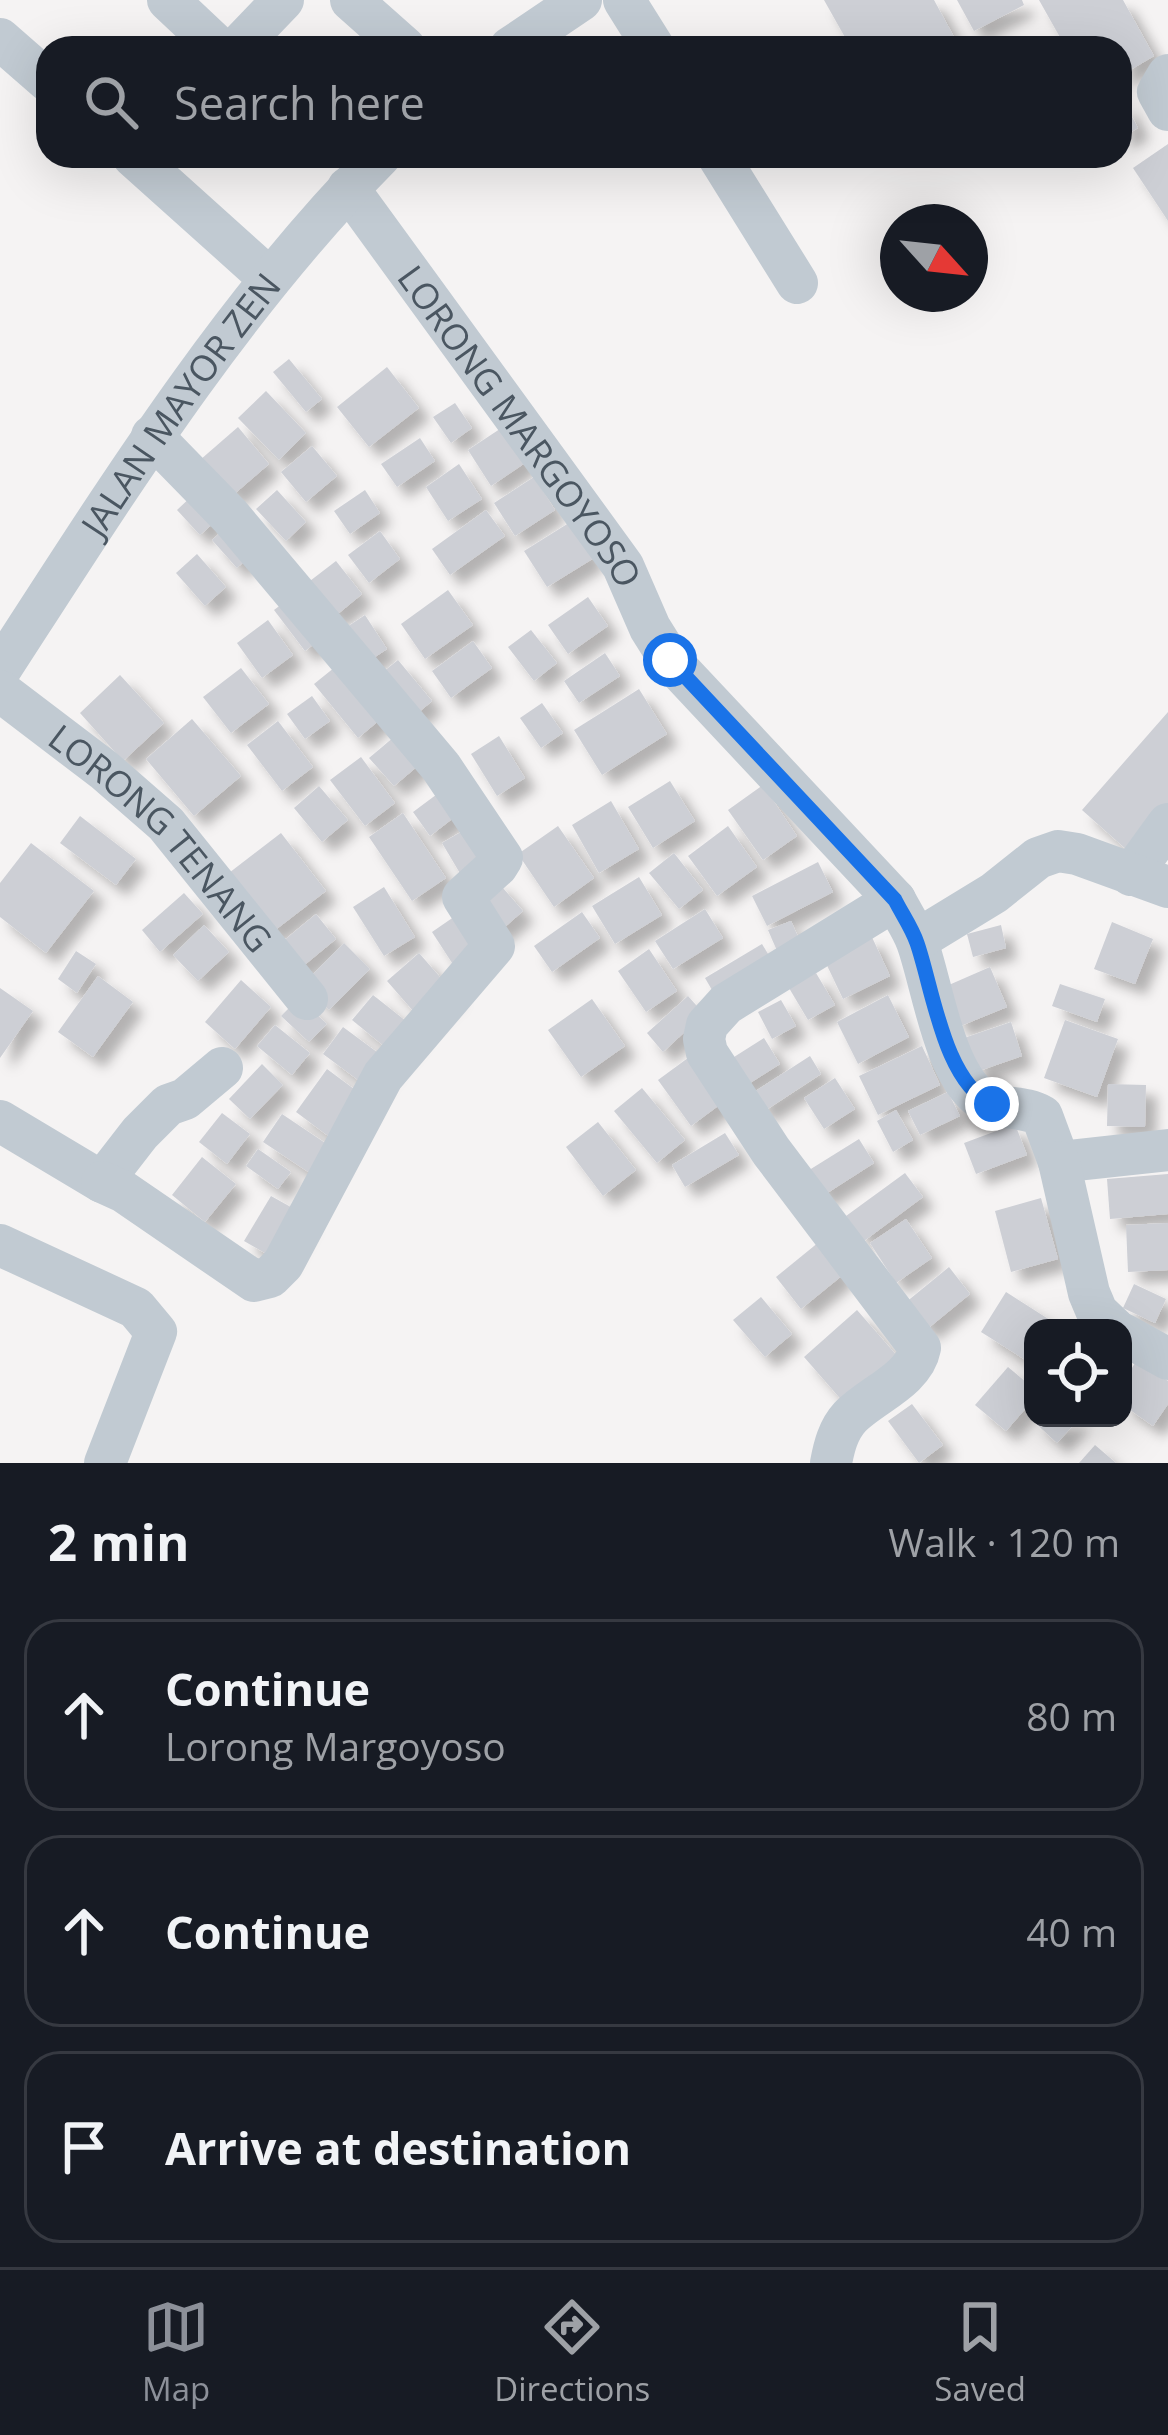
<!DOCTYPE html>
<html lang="en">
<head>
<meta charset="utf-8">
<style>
	body { margin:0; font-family:"Open Sans",sans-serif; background:#20242c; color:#f1f3f6 }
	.controls { position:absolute; right:36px; bottom:36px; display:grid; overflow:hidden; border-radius:24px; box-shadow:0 12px 48px #0002 }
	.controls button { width:108px; height:108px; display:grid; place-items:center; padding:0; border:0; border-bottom:3px solid #363941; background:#171b24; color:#f1f3f6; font:60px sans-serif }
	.compass { position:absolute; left:880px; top:204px; width:108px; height:108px; border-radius:50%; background:#171b24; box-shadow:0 12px 48px #0002; rotate:117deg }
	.stop { position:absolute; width:36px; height:36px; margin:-27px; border:9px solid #1a73e8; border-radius:50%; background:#fff }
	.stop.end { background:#1a73e8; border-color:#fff; box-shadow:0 3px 12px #0008 }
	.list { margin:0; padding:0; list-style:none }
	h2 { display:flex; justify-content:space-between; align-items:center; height:156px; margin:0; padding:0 48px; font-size:51px }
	h2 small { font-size:39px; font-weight:400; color:#9ea1a6 }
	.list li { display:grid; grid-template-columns:78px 1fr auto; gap:36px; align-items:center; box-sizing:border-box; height:192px; margin:0 24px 24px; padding:0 24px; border:3px solid #363941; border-radius:36px }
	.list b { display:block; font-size:45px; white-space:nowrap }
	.list p { margin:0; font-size:39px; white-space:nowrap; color:#9ea1a6 }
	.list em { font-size:39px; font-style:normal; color:#9ea1a6 }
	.icon { flex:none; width:66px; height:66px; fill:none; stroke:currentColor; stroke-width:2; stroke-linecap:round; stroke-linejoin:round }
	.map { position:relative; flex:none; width:1168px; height:1463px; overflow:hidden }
	.search { position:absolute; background:#171b24; box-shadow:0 12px 48px #0002; left:36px; right:36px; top:36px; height:132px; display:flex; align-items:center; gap:30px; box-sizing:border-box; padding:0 42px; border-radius:36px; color:#9ea1a6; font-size:45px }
	.sheet { height:804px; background:#171b24 }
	nav { display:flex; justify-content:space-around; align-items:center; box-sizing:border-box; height:168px; border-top:3px solid #363941; background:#171b24; font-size:33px; color:#9ea1a6 }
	nav a { display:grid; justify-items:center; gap:6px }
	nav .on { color:#8c9099 }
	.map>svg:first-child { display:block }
</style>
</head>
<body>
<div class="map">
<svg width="1168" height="1463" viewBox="0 0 1168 1463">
	<defs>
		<filter id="shadow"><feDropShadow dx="11" dy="11" stdDeviation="6" flood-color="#0004"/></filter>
	</defs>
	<rect width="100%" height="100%" fill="#f5f3f3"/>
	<g fill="#cdcfd5" filter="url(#shadow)">
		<polygon points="824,0 934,0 960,48 851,48"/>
		<polygon points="957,0 1022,0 1024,5 974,31"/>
		<polygon points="1039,0 1123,0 1154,56 1120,76 1120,48 1066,48"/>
		<polygon points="1124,102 1138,128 1120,138 1120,104"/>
		<polygon points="1168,144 1168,221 1133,168"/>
		<polygon points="289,359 322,399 306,412 273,372"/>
		<polygon points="387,367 419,408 369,447 337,407"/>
		<polygon points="266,391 306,433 279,460 238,418"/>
		<polygon points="455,403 472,428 451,443 433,417"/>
		<polygon points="506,425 528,461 491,486 468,450"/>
		<polygon points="238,427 269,464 232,496 200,460"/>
		<polygon points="420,438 435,461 397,487 381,464"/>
		<polygon points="312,446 337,476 306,502 281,472"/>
		<polygon points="459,464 482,499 448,521 426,487"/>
		<polygon points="534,477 555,510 515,536 494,503"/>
		<polygon points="277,490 306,522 286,541 256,509"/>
		<polygon points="365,490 380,513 350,534 334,511"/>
		<polygon points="194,494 217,520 200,535 177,510"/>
		<polygon points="486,510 505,536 450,575 432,549"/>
		<polygon points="572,521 594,558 547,587 524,551"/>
		<polygon points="228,526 252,554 237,568 212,540"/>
		<polygon points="380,531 400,559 369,583 348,555"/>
		<polygon points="197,554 226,587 205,606 176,573"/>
		<polygon points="336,561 362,594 333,618 306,584"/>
		<polygon points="448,590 473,625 425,659 401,624"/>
		<polygon points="291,597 323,637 305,651 274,610"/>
		<polygon points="588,597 608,626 568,654 548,625"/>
		<polygon points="365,615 387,649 360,667 338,633"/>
		<polygon points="268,620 293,655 262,678 237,643"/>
		<polygon points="531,630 557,663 534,681 508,647"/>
		<polygon points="473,641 492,668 451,698 432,671"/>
		<polygon points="605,653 620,676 579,703 564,681"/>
		<polygon points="345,659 388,713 358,738 314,684"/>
		<polygon points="398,660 432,701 412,718 378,676"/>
		<polygon points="241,668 269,704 231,733 203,697"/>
		<polygon points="120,675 164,723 123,761 80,713"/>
		<polygon points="639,689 667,734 602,775 574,730"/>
		<polygon points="312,696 330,721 305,739 287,714"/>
		<polygon points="542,703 563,733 541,748 520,718"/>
		<polygon points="1168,712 1168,803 1127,850 1082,810"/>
		<polygon points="192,719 241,776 194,816 146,759"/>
		<polygon points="278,721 313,767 282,791 247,745"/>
		<polygon points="401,731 426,759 394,786 369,758"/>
		<polygon points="499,736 525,778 497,796 471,754"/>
		<polygon points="361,757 395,803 365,826 330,780"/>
		<polygon points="670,781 695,821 653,848 628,807"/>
		<polygon points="763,785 797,836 763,860 728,810"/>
		<polygon points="319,786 348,820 322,842 294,808"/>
		<polygon points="448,786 465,809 430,836 413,812"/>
		<polygon points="611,801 639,849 599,873 572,825"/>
		<polygon points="403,813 446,878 412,901 369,837"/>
		<polygon points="80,816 136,859 116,885 60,843"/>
		<polygon points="473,825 492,857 461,875 442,843"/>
		<polygon points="558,826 594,878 554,907 518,854"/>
		<polygon points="728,826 757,867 717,896 688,856"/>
		<polygon points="281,833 326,891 270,934 225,876"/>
		<polygon points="31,843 94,891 46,953 0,917 0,883"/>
		<polygon points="674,853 703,890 679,909 649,873"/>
		<polygon points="818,862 833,892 767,926 752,896"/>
		<polygon points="639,877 662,915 615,944 592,906"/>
		<polygon points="496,880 523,911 498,933 471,902"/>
		<polygon points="384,887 415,937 384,956 353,907"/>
		<polygon points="184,893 203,914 160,952 142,930"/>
		<polygon points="705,909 723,938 673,969 655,941"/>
		<polygon points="461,912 484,946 454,966 432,932"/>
		<polygon points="582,912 600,938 552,972 534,946"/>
		<polygon points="316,914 336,939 296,972 276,947"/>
		<polygon points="791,921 804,950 781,960 768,930"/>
		<polygon points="1112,922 1153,939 1135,984 1094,969"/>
		<polygon points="204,925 229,952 198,981 173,955"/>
		<polygon points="1001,925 1006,948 973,957 967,934"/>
		<polygon points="871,935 890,976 843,999 823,957"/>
		<polygon points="344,943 370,969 329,1010 303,984"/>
		<polygon points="762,944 776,967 719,1002 705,978"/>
		<polygon points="649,949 677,991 646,1012 618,971"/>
		<polygon points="76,951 96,964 77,993 58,979"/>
		<polygon points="419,953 453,992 421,1020 387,981"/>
		<polygon points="990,967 1007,1007 958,1027 942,988"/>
		<polygon points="816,973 835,1005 808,1020 789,988"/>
		<polygon points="98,976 133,1002 93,1057 58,1032"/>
		<polygon points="241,980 271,1007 235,1049 205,1022"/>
		<polygon points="1060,984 1105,999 1097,1022 1052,1006"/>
		<polygon points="0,988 33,1011 0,1058"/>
		<polygon points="373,995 416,1029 395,1055 352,1020"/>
		<polygon points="888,995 909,1037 858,1064 837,1022"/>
		<polygon points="688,996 704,1014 663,1052 647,1033"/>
		<polygon points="299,998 327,1024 309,1042 281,1016"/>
		<polygon points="592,999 625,1046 581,1077 548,1030"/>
		<polygon points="781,1000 796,1026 772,1039 758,1012"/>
		<polygon points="1065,1020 1118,1039 1097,1097 1044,1078"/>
		<polygon points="1011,1022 1022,1056 976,1072 964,1038"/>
		<polygon points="275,1025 310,1053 292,1075 257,1046"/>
		<polygon points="343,1027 389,1061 369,1088 323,1054"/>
		<polygon points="764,1038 780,1064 739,1090 723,1064"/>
		<polygon points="922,1046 940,1085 878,1115 859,1076"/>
		<polygon points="692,1055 726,1100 691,1126 658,1080"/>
		<polygon points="810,1056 821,1074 763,1112 751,1094"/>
		<polygon points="262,1064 283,1085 250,1119 229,1099"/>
		<polygon points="327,1069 366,1098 335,1141 296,1112"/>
		<polygon points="835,1078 855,1109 824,1129 804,1098"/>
		<polygon points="1108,1084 1146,1085 1145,1127 1107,1126"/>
		<polygon points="642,1088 685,1140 657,1163 614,1111"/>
		<polygon points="948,1092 960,1116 920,1135 908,1111"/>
		<polygon points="896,1110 913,1140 893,1152 877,1121"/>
		<polygon points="222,1113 250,1134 227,1164 199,1142"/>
		<polygon points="282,1114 337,1151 319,1179 263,1142"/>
		<polygon points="598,1122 636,1170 603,1196 566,1147"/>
		<polygon points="1015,1124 1027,1155 976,1174 964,1143"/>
		<polygon points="725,1133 739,1155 685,1187 672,1165"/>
		<polygon points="859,1139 874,1163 821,1197 806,1172"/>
		<polygon points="258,1149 291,1172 278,1189 246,1166"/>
		<polygon points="202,1157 236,1184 205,1222 172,1195"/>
		<polygon points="905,1173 923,1197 864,1241 846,1216"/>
		<polygon points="1168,1174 1168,1214 1110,1219 1107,1179"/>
		<polygon points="271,1196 305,1215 279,1261 244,1241"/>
		<polygon points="1041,1198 1058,1259 1011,1272 995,1211"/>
		<polygon points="906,1219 932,1258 896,1283 870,1243"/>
		<polygon points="1168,1223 1168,1270 1128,1272 1126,1225"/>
		<polygon points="819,1242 844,1274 801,1309 776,1277"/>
		<polygon points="949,1267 970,1294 926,1330 905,1303"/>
		<polygon points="1134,1284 1166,1299 1155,1323 1123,1308"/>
		<polygon points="1006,1292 1053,1322 1049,1328 1033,1328 1033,1353 1027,1361 981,1332"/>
		<polygon points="761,1297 792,1334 765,1357 733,1320"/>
		<polygon points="857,1310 898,1357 845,1404 804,1357"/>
		<polygon points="1137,1360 1168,1381 1168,1404 1153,1426 1123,1405 1123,1382"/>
		<polygon points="1008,1367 1033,1388 1033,1400 1006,1431 975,1405"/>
		<polygon points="912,1404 943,1445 919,1463 888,1421"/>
		<polygon points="1030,1418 1080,1418 1057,1443"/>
		<polygon points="1095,1445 1116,1463 1079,1463"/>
	</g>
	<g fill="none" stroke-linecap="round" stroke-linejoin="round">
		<g stroke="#c1cad2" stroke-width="42">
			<polyline points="168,0 219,48"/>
			<polyline points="351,0 405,48"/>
			<polyline points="624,0 654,48"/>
			<polyline points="0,39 48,81"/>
			<polyline points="237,48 283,0"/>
			<polyline points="510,48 581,0"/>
			<polyline points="1168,75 1158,92 1168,110"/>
			<polyline points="133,156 270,279"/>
			<polyline points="718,156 797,283"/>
			<path id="s1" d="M348,188L623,566L650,628L670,660L895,900C902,914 912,928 917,942C932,983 943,1070 980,1098C998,1112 1022,1104 1042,1116L1059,1162L1168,1150"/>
			<path id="s2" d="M0,670C116,491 229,309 380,156"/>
			<path id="s3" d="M0,691L104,770L166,824L307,999"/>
			<polyline points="1131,875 1168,824"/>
			<polyline points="917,940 994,893 1038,858 1058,851 1077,854 1168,887"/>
			<polyline points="0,1121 102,1182 140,1133 168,1105 185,1099 222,1068"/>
			<polyline points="1059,1162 1089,1293 1097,1312 1114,1328"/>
			<polyline points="102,1182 124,1192 254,1281 270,1277 283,1264 383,1076 494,946 463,897 497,866 502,858 441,767 230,516 152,436"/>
			<polyline points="0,1245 136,1308 156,1332 105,1463"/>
			<polyline points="1123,1334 1168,1359"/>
			<path d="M831,1463C834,1447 838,1430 850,1417C871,1395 914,1380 920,1348L771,1151L707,1053L704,1039L707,1025L726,1004L895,900"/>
		</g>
	</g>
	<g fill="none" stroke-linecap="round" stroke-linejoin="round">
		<path stroke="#1a73e8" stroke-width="15" d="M670,660L895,900C902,914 912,928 917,943C933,989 944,1082 992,1104"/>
	</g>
	<g text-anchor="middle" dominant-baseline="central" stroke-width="10" stroke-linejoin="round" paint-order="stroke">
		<g font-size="36" fill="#4a5661" stroke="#fff">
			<text stroke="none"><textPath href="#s2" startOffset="321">JALAN MAYOR ZEN</textPath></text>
			<text stroke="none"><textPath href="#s1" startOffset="294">LORONG MARGOYOSO</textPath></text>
			<text stroke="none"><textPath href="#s3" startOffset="219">LORONG TENANG</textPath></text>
		</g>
	</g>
</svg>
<div class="controls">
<button><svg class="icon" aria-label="locate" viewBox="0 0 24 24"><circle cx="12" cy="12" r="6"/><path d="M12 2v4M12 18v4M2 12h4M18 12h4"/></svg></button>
</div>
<svg class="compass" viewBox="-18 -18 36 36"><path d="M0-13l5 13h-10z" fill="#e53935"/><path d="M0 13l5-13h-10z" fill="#9ea1a6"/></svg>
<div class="stop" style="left:670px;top:660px"></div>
<div class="stop end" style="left:992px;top:1104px"></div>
<div class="search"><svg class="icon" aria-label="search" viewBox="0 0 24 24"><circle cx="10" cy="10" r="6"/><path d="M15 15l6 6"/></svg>Search here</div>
</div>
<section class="sheet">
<h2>2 min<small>Walk · 120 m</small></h2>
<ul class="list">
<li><svg class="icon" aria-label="ahead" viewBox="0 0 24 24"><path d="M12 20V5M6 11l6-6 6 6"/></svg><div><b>Continue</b><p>Lorong Margoyoso</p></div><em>80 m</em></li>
<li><svg class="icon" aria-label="ahead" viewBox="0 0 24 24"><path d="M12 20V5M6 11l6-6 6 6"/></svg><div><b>Continue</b></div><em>40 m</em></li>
<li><svg class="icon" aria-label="arrive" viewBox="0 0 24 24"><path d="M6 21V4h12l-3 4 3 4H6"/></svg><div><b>Arrive at destination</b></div></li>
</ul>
</section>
<nav>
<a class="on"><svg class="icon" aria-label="map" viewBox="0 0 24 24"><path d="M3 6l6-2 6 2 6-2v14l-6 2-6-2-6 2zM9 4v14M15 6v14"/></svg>Map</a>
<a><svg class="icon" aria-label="directions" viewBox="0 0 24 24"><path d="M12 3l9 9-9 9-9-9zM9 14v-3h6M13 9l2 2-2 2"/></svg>Directions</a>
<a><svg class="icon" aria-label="saved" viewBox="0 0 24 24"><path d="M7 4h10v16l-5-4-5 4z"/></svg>Saved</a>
</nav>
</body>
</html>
